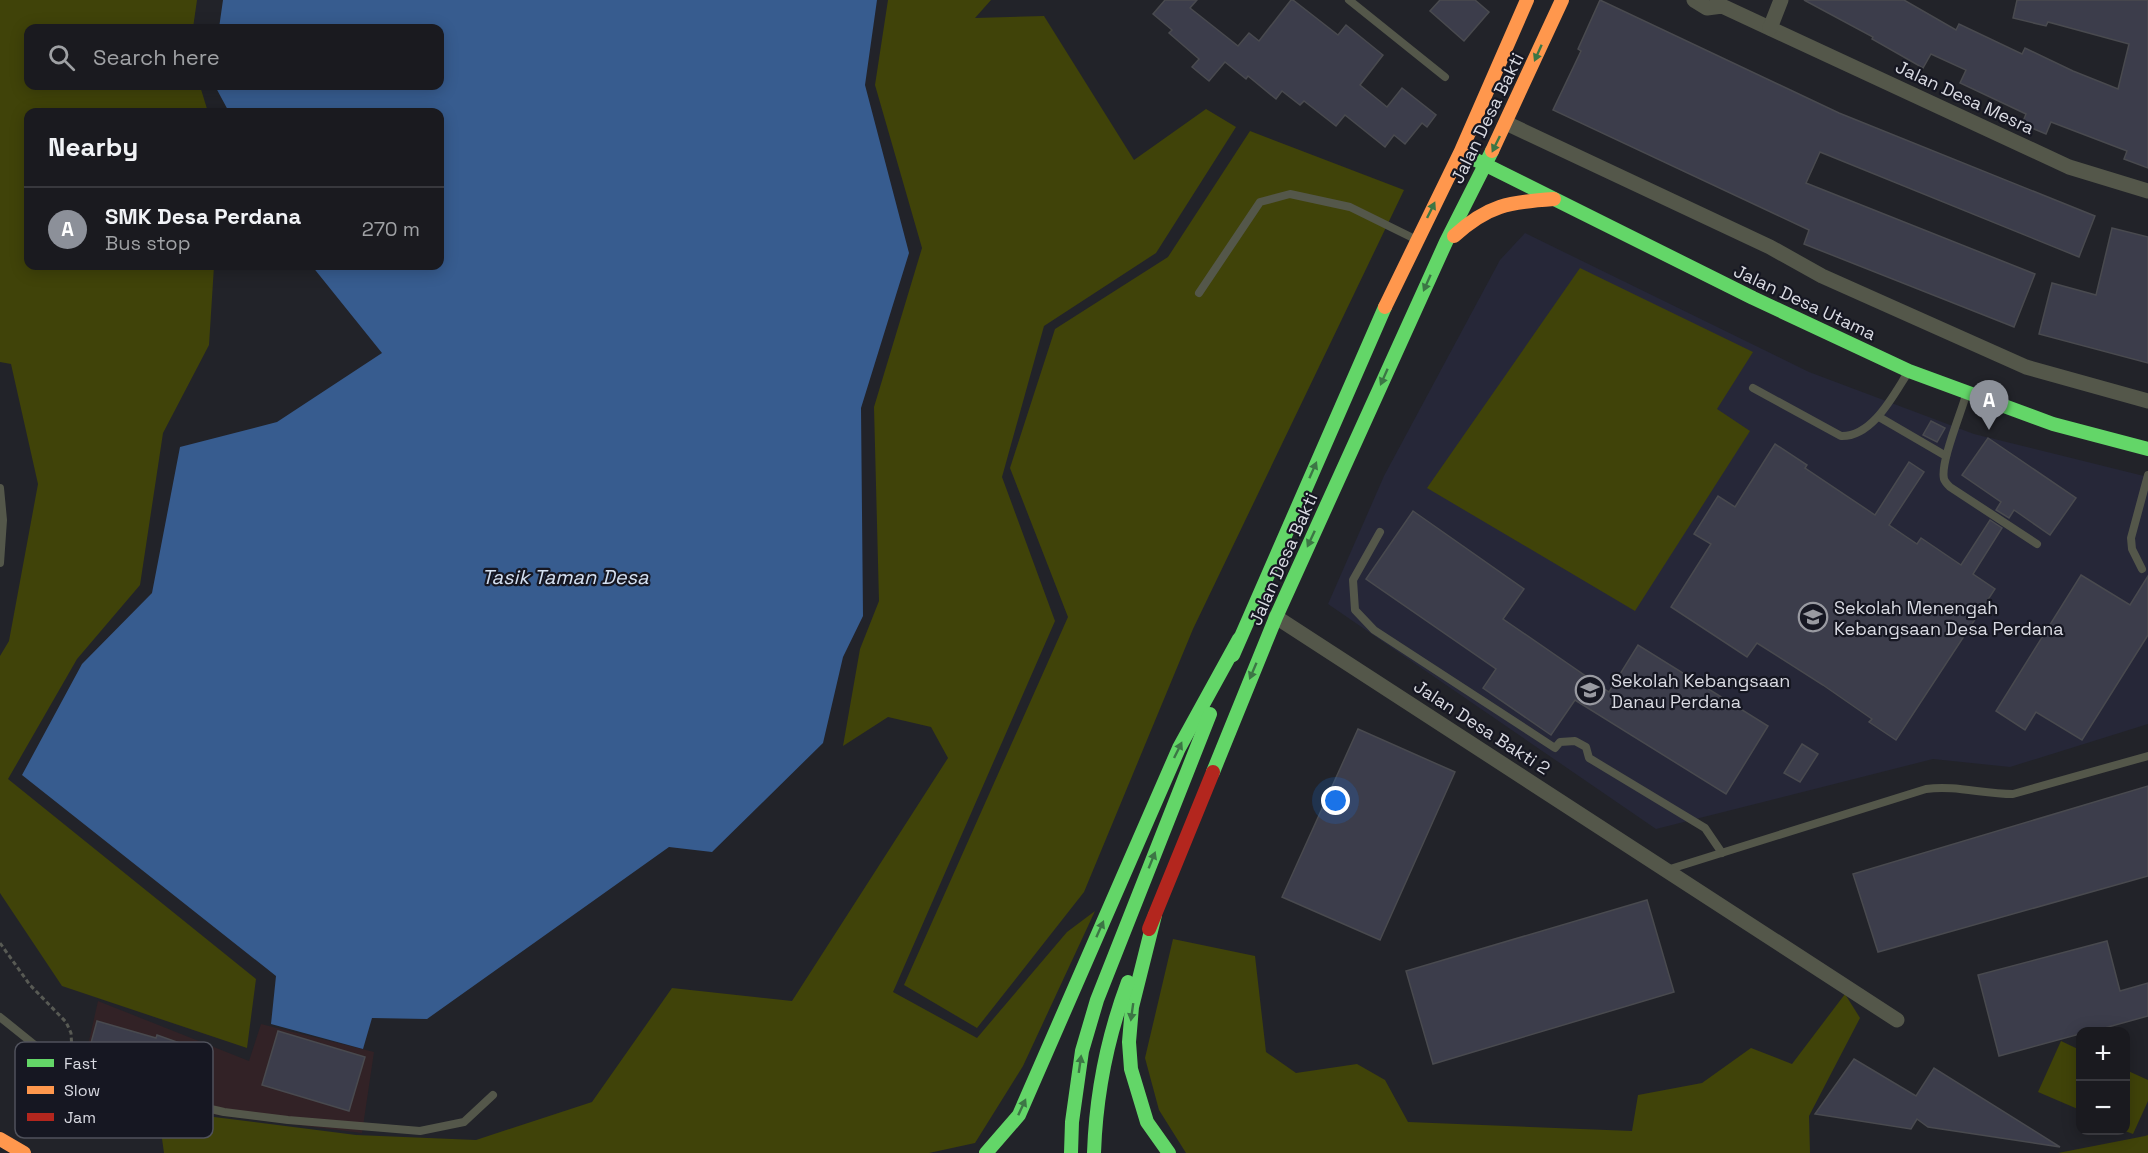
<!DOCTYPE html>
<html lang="en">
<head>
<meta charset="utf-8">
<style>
	body { margin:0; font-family:"Space Grotesk",sans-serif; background:#27272c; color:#f1f3f6 }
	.controls { position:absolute; right:18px; bottom:18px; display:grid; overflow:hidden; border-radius:12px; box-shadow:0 3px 15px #0003 }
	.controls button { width:54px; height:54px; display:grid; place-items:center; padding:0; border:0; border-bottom:2px solid #38383d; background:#1a1a1f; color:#f1f3f6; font:30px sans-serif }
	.you { position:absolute; left:1336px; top:801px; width:21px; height:21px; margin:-15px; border:4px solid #fff; border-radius:50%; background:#1a73e8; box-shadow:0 0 0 9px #1a73e833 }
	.badge { display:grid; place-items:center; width:39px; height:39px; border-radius:50%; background:#8c9099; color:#fff; font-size:20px; font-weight:700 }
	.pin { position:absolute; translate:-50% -50px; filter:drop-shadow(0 2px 3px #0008) }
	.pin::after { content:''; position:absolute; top:32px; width:21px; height:18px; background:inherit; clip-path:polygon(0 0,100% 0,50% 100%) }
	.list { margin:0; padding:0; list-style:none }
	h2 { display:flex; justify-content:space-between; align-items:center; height:78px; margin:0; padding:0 24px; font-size:26px }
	h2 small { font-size:20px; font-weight:400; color:#9fa1a4 }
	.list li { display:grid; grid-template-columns:39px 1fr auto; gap:18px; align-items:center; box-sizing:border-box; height:84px; padding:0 24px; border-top:2px solid #38383d }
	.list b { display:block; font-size:22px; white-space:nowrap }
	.list p { margin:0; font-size:20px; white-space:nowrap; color:#9fa1a4 }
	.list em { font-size:20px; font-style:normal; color:#9fa1a4 }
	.icon { flex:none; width:33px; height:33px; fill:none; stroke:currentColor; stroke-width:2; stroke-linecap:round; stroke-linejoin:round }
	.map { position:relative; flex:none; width:2148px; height:1153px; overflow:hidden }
	.search { position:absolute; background:#1a1a1f; box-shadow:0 3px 15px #0003; left:24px; top:24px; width:420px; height:66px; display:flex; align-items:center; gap:15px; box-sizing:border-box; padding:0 21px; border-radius:12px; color:#9fa1a4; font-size:22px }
	.panel { position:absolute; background:#1a1a1f; box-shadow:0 3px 15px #0003; left:24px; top:108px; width:420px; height:162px; border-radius:12px }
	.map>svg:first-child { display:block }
</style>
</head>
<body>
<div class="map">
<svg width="2148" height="1153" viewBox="0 0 2148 1153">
	<rect width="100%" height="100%" fill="#222329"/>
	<polygon fill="#322226" points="98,1001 249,1061 261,1024 374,1052 362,1133 169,1109 172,1088 84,1063"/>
	<polygon fill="#262738" points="1525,233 1809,372 1974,434 2148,477 2148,724 2010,767 1933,759 1656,829 1328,604 1384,476 1500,260"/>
	<g fill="#404309">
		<polygon points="0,0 197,0 193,28 28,28 28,86 200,86 208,112 28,112 28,266 214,266 209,345 163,433 140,585 77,659 8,779 256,979 247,1048 62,986 0,893 0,656 9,641 38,484 11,364 0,362"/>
		<polygon points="888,0 991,0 975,18 1044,16 1134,160 1206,109 1236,127 1156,253 1044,326 1002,477 1055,621 893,992 977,1038 1067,932 1095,911 1023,1066 975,1143 929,1153 164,1153 158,1110 356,1135 476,1140 592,1102 672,988 792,1001 948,758 931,727 888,717 843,746 860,649 879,601 874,407 922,248 875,85"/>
		<polygon points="1250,131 1404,190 1193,629 1084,892 977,1028 904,985 1068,617 1010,468 1055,329 1168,257"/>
		<polygon points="1580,268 1753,352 1717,409 1750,431 1635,611 1427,488"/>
		<polygon points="1173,939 1255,956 1266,1052 1296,1073 1357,1064 1385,1080 1408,1122 1632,1131 1638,1095 1702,1083 1751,1048 1792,1064 1845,994 1860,1018 1809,1116 1810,1153 1186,1153 1159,1110 1145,1058"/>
		<polygon points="2061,1041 2080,1050 2080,1110 2038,1092"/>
		<polygon points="2126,1070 2148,1080 2148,1101 2133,1134 2125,1131"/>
		<polygon points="2148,1135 2148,1153 2058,1153 2145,1136"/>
	</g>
	<polygon fill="#375c8f" points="223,0 877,0 865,85 909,253 861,408 863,616 843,657 823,743 712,852 669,847 427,1019 372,1018 363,1049 271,1024 276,976 22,775 82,664 152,593 180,447 277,422 382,353 312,266 440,266 440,112 229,112 215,86 440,86 440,28 219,28"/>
	<g fill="#3c3d4b" stroke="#494a4f" stroke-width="1.5">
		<polygon points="1165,0 1197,0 1190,8 1238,46 1249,33 1259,41 1291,0 1293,0 1338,35 1346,25 1383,55 1360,85 1387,107 1402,88 1436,115 1427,127 1422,123 1405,144 1394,135 1385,147 1345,115 1336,126 1304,101 1300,105 1282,91 1276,99 1248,76 1246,79 1225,62 1209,81 1192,67 1199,59 1169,33 1172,30 1153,14"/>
		<polygon points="1440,0 1475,0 1489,12 1464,41 1430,11"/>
		<polygon points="1600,0 1839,113 2095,216 2079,257 1820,152 1806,183 2035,274 2014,327 1804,244 1809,230 1553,110 1581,51 1578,49"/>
		<polygon points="1804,0 1904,0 1956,30 1959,24 2022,54 2025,48 2073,71 2118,89 2129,44 2048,22 2046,26 2013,18 2017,0 2148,0 2148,168 2124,159 2127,151 2051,122 2046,134 2022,124 2026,114 1960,83 1966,70 1931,54 1923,68 1872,39 1873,37"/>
		<polygon points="2112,228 2148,237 2148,363 2039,334 2052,283 2096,295"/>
		<polygon points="1931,421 1945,428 1937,442 1923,435"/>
		<polygon points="1988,438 2076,498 2050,535 2014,510 2009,518 1996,510 2001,502 1962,475"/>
		<polygon points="1775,444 1807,465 1805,468 1875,515 1909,462 1924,472 1889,525 1917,544 1921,538 1961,565 1990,520 2002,528 1973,574 1995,589 1896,740 1869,722 1872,719 1823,685 1757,643 1747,657 1671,607 1711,544 1694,534 1718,496 1735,507"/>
		<polygon points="1413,511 1524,589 1503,619 1609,692 1638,645 1768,726 1726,794 1575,700 1551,735 1483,688 1496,669 1366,579"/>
		<polygon points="2081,575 2130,605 2148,576 2148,635 2082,740 2036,712 2025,730 1996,711"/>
		<polygon points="1358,729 1455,772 1380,940 1282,897"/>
		<polygon points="1802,744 1818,754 1800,782 1784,773"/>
		<polygon points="2148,786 2148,876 1878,952 1853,874"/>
		<polygon points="1647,900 1674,992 1433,1064 1406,971"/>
		<polygon points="2107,941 2120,991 2148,983 2148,1016 2090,1032 2080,1032 2080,1034 1999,1056 1978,975"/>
		<polygon points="97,1021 156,1038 157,1035 202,1051 191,1083 127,1061 124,1072 86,1061"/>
		<polygon points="278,1031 365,1057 349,1111 262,1085"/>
		<polygon points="1854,1059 1916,1096 1934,1068 2060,1147 1928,1127 1917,1119 1911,1129 1815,1114"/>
	</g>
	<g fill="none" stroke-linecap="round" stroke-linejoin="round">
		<polyline stroke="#585a54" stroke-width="3" stroke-dasharray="4.5 3" stroke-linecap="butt" points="0,943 30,985 66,1022 71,1033 72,1051"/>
		<g stroke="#54574a" stroke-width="8">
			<polyline points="1349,0 1445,77"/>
			<polyline points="1199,293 1260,202 1290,194 1350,207 1415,239"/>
			<path d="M1753,388L1841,436C1872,437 1893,396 1907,374"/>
			<path d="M1966,395C1961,413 1940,463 1944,479C1945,482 1948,485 1950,487L2037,544"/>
			<polyline points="1879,417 1946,456"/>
			<polyline points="0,488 3,520 0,563"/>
			<polyline points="1380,532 1353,580 1355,610 1374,630 1555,748 1560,742 1575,741 1586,747 1589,758 1705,828 1722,853"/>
			<polyline points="2142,569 2132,549 2131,538 2148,475"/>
			<path d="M1667,870L1926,789C1955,785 1983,794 2013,794L2148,756"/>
			<polyline points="0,1017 41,1050 79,1069 163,1098 224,1112 288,1120 420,1131 464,1122 493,1095"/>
		</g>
		<g stroke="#54574a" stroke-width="15">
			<polyline points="1694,0 1707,8 1722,6 2069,167 2148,191"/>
			<polyline points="1770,28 1781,0"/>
			<polyline points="1506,123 1770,247 1822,276 2026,367 2148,401"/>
			<polyline points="1276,617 1897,1020"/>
		</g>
		<g stroke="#63d668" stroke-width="14">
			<polyline points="1472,158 1753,298 1909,371 2053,424 2148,449"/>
			<polyline points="1233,655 1385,307"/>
			<polyline points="1213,772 1276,617 1446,242 1492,151"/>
			<polyline points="1155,915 1132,1007 1129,1042 1131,1069 1147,1122 1169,1153"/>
			<polyline points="986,1153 1019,1115 1179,748 1239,639"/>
			<polyline points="1071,1153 1072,1122 1082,1051 1097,1000 1210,714"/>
			<path d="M1094,1153C1096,1094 1107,1038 1128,982"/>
		</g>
		<g stroke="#ff974d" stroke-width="14">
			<polyline points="1492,151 1562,0"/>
			<path d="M1454,236C1488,205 1509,202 1554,199"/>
			<polyline points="1385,307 1461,151 1527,0"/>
			<polyline points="0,1139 24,1153"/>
		</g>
		<polyline stroke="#b3261e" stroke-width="14" points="1149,929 1213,772"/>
	</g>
	<defs><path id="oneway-solid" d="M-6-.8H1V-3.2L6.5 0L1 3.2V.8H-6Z" transform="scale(1.5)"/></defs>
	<g fill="#3c7645">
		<use href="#oneway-solid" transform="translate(1538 53) rotate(114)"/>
		<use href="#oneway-solid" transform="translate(1496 144) rotate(116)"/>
		<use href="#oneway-solid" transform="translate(1431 210) rotate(-64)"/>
		<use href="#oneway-solid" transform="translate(1427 283) rotate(114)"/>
		<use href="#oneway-solid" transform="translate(1384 377) rotate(114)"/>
		<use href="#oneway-solid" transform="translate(1313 470) rotate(-66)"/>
		<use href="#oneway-solid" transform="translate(1311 539) rotate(115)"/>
		<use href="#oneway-solid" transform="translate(1253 671) rotate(113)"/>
		<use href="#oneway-solid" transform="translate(1178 750) rotate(-64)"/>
		<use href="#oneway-solid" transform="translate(1152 860) rotate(-68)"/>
		<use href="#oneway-solid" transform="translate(1100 929) rotate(-66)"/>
		<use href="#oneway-solid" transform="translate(1132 1012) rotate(98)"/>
		<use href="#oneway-solid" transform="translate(1080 1064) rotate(-82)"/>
		<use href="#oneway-solid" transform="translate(1022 1107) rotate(-65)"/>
	</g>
	<defs>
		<g id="school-ring" transform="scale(1.5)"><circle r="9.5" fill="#161722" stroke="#999aa1" stroke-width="1.5"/><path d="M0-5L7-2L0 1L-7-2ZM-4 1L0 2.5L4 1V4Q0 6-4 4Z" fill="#999aa1"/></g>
	</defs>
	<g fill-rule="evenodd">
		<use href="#school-ring" x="1813" y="617"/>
		<use href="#school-ring" x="1590" y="690"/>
	</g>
	<g text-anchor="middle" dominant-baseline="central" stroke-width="4.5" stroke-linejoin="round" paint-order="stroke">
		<g font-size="18" fill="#d9dae2" stroke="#161722">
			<text transform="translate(1965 97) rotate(25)">Jalan Desa Mesra</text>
			<text transform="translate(1487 118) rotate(-64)">Jalan Desa Bakti</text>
			<text transform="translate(1805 302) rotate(25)">Jalan Desa Utama</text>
			<text transform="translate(1283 559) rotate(-66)">Jalan Desa Bakti</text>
			<text transform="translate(1482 727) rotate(33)">Jalan Desa Bakti 2</text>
		</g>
		<g font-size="18" fill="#d9dae2" stroke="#161722" text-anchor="start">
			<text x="1834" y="607">Sekolah Menengah<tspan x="1834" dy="21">Kebangsaan Desa Perdana</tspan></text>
			<text x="1611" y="680">Sekolah Kebangsaan<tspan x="1611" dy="21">Danau Perdana</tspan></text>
		</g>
		<g font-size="20" font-style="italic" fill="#d5e1f2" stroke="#161722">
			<text x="565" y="577">Tasik Taman Desa</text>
		</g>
	</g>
	<rect x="15" y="1042" width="198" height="96" rx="9" fill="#161722" stroke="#50525c" stroke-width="1.5"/>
	<rect x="27" y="1059" width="27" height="8" fill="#63d668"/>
	<rect x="27" y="1086" width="27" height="8" fill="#ff974d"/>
	<rect x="27" y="1113" width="27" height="8" fill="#b3261e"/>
	<g font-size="16" fill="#d9dae2">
		<text x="64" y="1069">Fast</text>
		<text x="64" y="1096">Slow</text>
		<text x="64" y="1123">Jam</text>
	</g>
</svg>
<div class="controls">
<button>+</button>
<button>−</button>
</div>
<div class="you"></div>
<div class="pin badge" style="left:1989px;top:430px">A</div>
<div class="search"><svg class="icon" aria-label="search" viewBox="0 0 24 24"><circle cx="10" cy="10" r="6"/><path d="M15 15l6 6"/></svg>Search here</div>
<section class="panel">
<h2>Nearby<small></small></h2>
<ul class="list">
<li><span class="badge">A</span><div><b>SMK Desa Perdana</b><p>Bus stop</p></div><em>270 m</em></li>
</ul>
</section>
</div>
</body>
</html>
